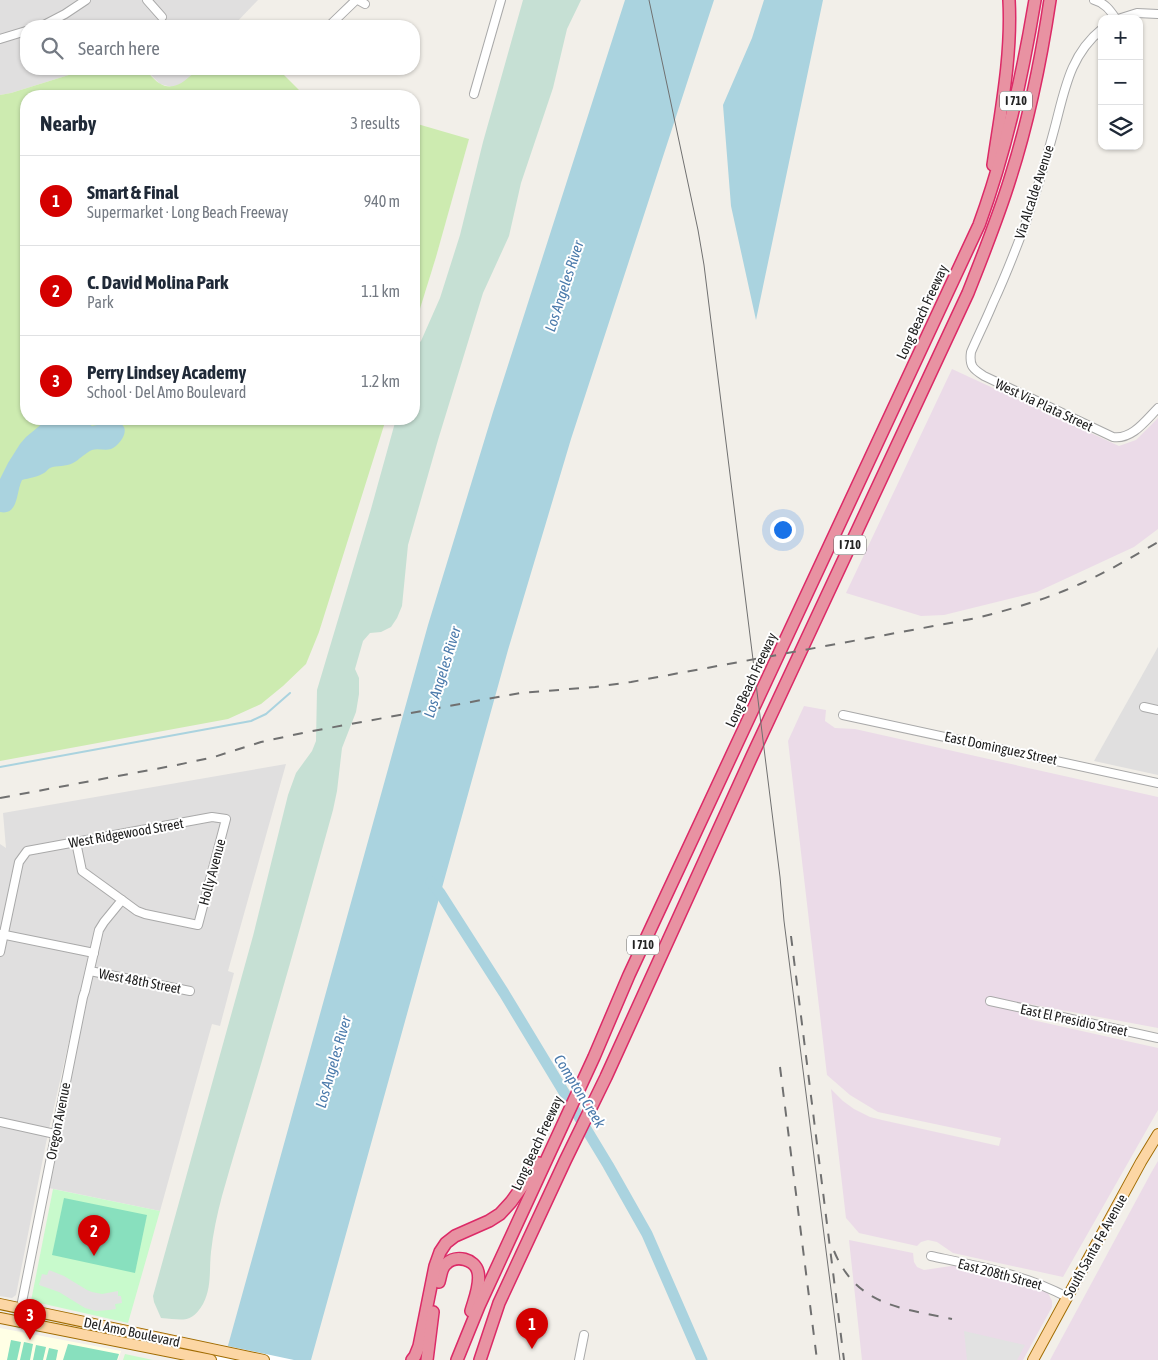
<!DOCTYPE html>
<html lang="en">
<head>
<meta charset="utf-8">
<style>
	body { margin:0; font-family:"Asap Condensed",sans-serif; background:#f6f6f7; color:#1f2937 }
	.controls { position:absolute; right:15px; top:15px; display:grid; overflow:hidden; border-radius:10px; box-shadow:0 1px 4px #0004 }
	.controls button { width:45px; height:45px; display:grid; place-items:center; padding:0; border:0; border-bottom:1px solid #e0e1e3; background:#fff; color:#1f2937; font:25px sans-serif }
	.you { position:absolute; left:782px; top:529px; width:18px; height:18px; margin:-12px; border:4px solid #fff; border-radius:50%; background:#1a73e8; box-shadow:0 0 0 8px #1a73e833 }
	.badge { display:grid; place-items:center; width:32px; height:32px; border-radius:50%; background:#d40000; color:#fff; font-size:16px; font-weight:700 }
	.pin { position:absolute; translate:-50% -41px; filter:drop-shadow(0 1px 2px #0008) }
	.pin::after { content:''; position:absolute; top:26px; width:18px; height:15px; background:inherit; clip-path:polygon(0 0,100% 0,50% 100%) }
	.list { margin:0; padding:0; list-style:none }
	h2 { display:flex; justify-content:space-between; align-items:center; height:65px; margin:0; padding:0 20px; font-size:21px }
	h2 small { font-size:16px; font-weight:400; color:#747a83 }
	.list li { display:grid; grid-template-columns:32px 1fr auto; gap:15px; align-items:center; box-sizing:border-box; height:90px; padding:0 20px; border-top:1px solid #e0e1e3 }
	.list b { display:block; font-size:19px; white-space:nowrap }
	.list p { margin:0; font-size:16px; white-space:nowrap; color:#747a83 }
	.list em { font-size:16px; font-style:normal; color:#747a83 }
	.icon { flex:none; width:28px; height:28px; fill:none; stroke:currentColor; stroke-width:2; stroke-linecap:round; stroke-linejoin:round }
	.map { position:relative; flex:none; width:1158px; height:1360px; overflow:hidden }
	.search { position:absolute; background:#fff; box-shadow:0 1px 4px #0004; left:20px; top:20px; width:400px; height:55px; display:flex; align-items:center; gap:12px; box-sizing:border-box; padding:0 18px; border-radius:20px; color:#747a83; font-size:19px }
	.panel { position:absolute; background:#fff; box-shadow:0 1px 4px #0004; left:20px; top:90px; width:400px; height:335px; border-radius:20px }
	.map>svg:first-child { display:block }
</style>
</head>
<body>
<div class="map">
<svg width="1158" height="1360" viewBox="0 0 1158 1360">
	<rect width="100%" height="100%" fill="#f2efe9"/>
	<g fill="#e0dfdf">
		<polygon points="0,0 258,0 233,26 26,26 26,69 88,69 11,93 0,95"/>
		<polygon points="145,69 197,69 184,83 172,87 160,84"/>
		<polygon points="1158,647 1158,775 1094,761"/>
		<polygon points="286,764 228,971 234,973 220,1026 212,1024 160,1211 49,1188 62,1132 57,1131 84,998 79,997 47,1138 16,1295 12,1298 0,1296 0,844 6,848 3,813"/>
	</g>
	<g fill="#ebdbe8">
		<polygon points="952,369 1119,446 1136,440 1158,418 1158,529 1134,547 1037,592 944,615 921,616 846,593"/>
		<polygon points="804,706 826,710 825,721 835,728 855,729 1158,797 1158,1028 1029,1004 1028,1019 1158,1048 1158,1110 1063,1277 953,1253 937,1242 928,1240 921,1242 917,1246 859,1233 846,1218 831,1089 843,1101 854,1109 870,1117 882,1120 999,1146 1001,1138 878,1112 850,1095 827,1075 788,741"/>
		<polygon points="1158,1161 1158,1360 1050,1360 1151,1173"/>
		<polygon points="849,1240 913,1253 914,1262 917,1267 924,1270 958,1265 1039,1289 1048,1293 1052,1301 1052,1307 1023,1360 862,1360"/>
	</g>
	<polygon fill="#ffffe5" points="0,1328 121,1351 118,1360 0,1360"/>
	<g fill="#cdebb0">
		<path d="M88,69H145C149,73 154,80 159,83C174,93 188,79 197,69H278L305,96H26V419H386L319,632L306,664L283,686L261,704L228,719L0,761V95L11,93Z"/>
		<polygon points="414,123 469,139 436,257 414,328"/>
	</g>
	<path fill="#c6e0d4" d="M523,0H581L567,29L553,88L521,183L509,236L483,293L438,440L408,545L402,606L397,618L391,627L381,632L370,633L363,641L355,669L359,678V694L356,712L342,748L337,791L333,810C313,882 293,954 272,1026C256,1083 238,1139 222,1196C217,1215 213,1233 211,1252C209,1270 212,1287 203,1304C191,1325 181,1319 161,1318L154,1302L153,1296L253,936L288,795L296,773L312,751L316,741L317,690L371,509L396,419H414V353L416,346L421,341L440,298L460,235L483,142Z"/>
	<g fill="#c8facc">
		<polygon points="53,1189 160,1211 128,1323 31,1301"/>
		<polygon points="125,1354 153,1360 123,1360"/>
	</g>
	<g fill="#88e0be">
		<polygon points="64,1198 147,1215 135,1273 52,1255"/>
		<polygon points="11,1340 21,1342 17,1360 7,1360"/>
		<polygon points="24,1342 33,1344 30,1360 20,1360"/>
		<polygon points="68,1344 119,1354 117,1360 63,1360"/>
		<polygon points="36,1345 46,1347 43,1360 33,1360"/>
		<polygon points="49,1348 58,1350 56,1360 46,1360"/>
	</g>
	<g fill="#e2e2e2">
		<polygon points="49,1270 64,1276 87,1290 92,1292 102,1294 118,1291 118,1296 121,1296 122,1303 115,1304 116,1309 109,1310 96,1311 85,1308 59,1292 39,1285 42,1274 47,1275"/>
		<polygon points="964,1331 1025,1345 1017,1360 967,1360"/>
	</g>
	<g fill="#aad3df">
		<polygon points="625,0 714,0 571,439 508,650 311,1360 224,1360 428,625 493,412"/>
		<polygon points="764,0 823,0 756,320 731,206 723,105 752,38"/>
		<path d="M55,419H85L89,424L92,426C97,425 111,422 114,422C134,424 122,444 111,449C105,451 98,448 92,450C85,453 79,460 73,463C66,467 57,465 50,468C48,469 46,472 44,473C38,477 29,478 22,480C16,491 19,516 0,512V479L8,463L20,444L26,437L43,423L52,421Z"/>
	</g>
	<polygon fill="#fff" points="213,1343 294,1360 208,1360"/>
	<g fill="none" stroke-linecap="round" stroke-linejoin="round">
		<polyline stroke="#aad3df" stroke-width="2" points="0,767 251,721 266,714 290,693"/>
		<polyline stroke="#aad3df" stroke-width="11" points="431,882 440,893 504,993 608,1165 647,1234 702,1360"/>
		<g stroke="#a9a9a9" stroke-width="10">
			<g id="minor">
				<polyline points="147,0 162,17"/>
				<polyline points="358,0 365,4"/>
				<path d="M1094,0C1105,3 1110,10 1116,19"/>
				<polyline points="1118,19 1137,13 1158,14"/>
				<polyline points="42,26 65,14 86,0"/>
				<polyline points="329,26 356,0"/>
				<path d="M1102,29C1068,56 1064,95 1053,134C1045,164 1036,193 1026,222C1016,249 1005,277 993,303C986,320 978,336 971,352C969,366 973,369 984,376L1113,437C1132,440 1146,420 1158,408"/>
				<polyline points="0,39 26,31"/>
				<polyline points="474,94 501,0"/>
				<polyline points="1144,707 1158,710"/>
				<polyline points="843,715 1158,783"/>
				<polyline points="0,934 94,953"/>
				<polyline points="0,952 19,862 27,851 212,817 226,819 198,925 145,914 137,911 122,900"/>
				<polyline points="90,971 190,991"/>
				<polyline points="990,1001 1158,1038"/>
				<polyline points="0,1122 55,1134"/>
				<path d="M931,1256C978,1266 1023,1274 1067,1297"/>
				<polyline points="18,1322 83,997 85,991 99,930 104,922 122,900 82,871 76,842"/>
				<polyline points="579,1360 584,1335"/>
			</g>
		</g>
		<g stroke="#a06b00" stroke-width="12">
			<g id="major">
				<polyline points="0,1304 264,1360"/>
				<polyline points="0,1318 211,1360"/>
				<polyline points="1033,1360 1141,1162 1158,1134"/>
			</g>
		</g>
		<g stroke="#dc2a67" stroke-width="14">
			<g id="highway">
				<path d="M993,165C1001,110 1012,55 1009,0"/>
				<path d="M439,1282C441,1276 441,1268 446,1264C456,1254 475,1259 478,1272C481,1284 474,1300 471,1311"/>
				<polyline points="412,1360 415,1356 419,1346 435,1266 440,1252 446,1243 455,1236 489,1221 500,1214 511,1202 539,1163"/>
				<polyline points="427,1360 433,1312"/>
				<path d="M457,1360L479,1306L594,1057L629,975L979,225C1006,151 1022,78 1035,0"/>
				<path d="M480,1360L499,1303L565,1161L606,1077L752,756L968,293C983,255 998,218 1010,179C1029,120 1041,60 1050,0"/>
			</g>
		</g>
		<use href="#minor" stroke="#fff" stroke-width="8"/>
		<use href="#major" stroke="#fcd6a4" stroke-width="10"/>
		<use href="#highway" stroke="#e892a2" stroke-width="11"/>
		<polyline stroke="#707070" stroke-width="1" points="649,0 698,230 704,265 780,877 784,921 840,1360"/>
		<g stroke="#707070" stroke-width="2" stroke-dasharray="10 10" stroke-linecap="butt">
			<path d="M0,798L177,765L214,757L261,742L307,732L520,693L595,687L631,682L977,618C1012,609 1047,599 1080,584C1107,572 1132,557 1158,542"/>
			<polyline points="791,936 844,1360"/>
			<polyline points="780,1067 817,1360"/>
			<path d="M834,1251C857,1306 901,1308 952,1319"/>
		</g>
	</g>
	<g text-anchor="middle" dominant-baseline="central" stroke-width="4" stroke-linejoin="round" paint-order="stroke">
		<g fill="#fff" stroke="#646464" stroke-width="1">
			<rect x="1000" y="91.5" width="32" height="19" rx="4"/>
			<rect x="834" y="535.5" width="32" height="19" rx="4"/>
			<rect x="627" y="935.5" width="32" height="19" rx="4"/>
		</g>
		<g font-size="12" font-weight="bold" fill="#222">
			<text x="1016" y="101">I 710</text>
			<text x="850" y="545">I 710</text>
			<text x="643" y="945">I 710</text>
		</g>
		<g font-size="14" fill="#222" stroke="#fff">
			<text transform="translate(1034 192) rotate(-72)">Via Alcalde Avenue</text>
			<text transform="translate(922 312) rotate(-65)">Long Beach Freeway</text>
			<text transform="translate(1044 405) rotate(25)">West Via Plata Street</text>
			<text transform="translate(751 680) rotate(-65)">Long Beach Freeway</text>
			<text transform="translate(1001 748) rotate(12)">East Dominguez Street</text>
			<text transform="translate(126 833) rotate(-10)">West Ridgewood Street</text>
			<text transform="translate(212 872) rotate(-75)">Holly Avenue</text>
			<text transform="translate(140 981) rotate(11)">West 48th Street</text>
			<text transform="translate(1074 1020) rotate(12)">East El Presidio Street</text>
			<text transform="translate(58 1121) rotate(-79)">Oregon Avenue</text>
			<text transform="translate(537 1143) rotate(-65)">Long Beach Freeway</text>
			<text transform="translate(1095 1246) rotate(-61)">South Santa Fe Avenue</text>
			<text transform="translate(1000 1274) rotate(15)">East 208th Street</text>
			<text transform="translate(132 1332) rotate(12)">Del Amo Boulevard</text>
		</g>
		<g font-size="15" font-style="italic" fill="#4a7aab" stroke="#fff">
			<text transform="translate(564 286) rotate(-72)">Los Angeles River</text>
			<text transform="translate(442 672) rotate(-73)">Los Angeles River</text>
			<text transform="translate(333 1062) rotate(-74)">Los Angeles River</text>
			<text transform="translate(580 1091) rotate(58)">Compton Creek</text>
		</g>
	</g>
</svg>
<div class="controls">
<button>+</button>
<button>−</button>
<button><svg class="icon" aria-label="layers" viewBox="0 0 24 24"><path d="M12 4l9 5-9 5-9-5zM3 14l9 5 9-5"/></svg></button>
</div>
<div class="you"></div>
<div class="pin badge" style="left:532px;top:1349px">1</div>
<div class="pin badge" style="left:94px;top:1256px">2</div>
<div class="pin badge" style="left:30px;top:1340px">3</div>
<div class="search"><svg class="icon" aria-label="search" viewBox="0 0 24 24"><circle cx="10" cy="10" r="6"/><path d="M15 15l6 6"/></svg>Search here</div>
<section class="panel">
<h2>Nearby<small>3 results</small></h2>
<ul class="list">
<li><span class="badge">1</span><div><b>Smart &amp; Final</b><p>Supermarket · Long Beach Freeway</p></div><em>940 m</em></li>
<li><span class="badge">2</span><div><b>C. David Molina Park</b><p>Park</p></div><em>1.1 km</em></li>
<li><span class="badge">3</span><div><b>Perry Lindsey Academy</b><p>School · Del Amo Boulevard</p></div><em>1.2 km</em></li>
</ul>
</section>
</div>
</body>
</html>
